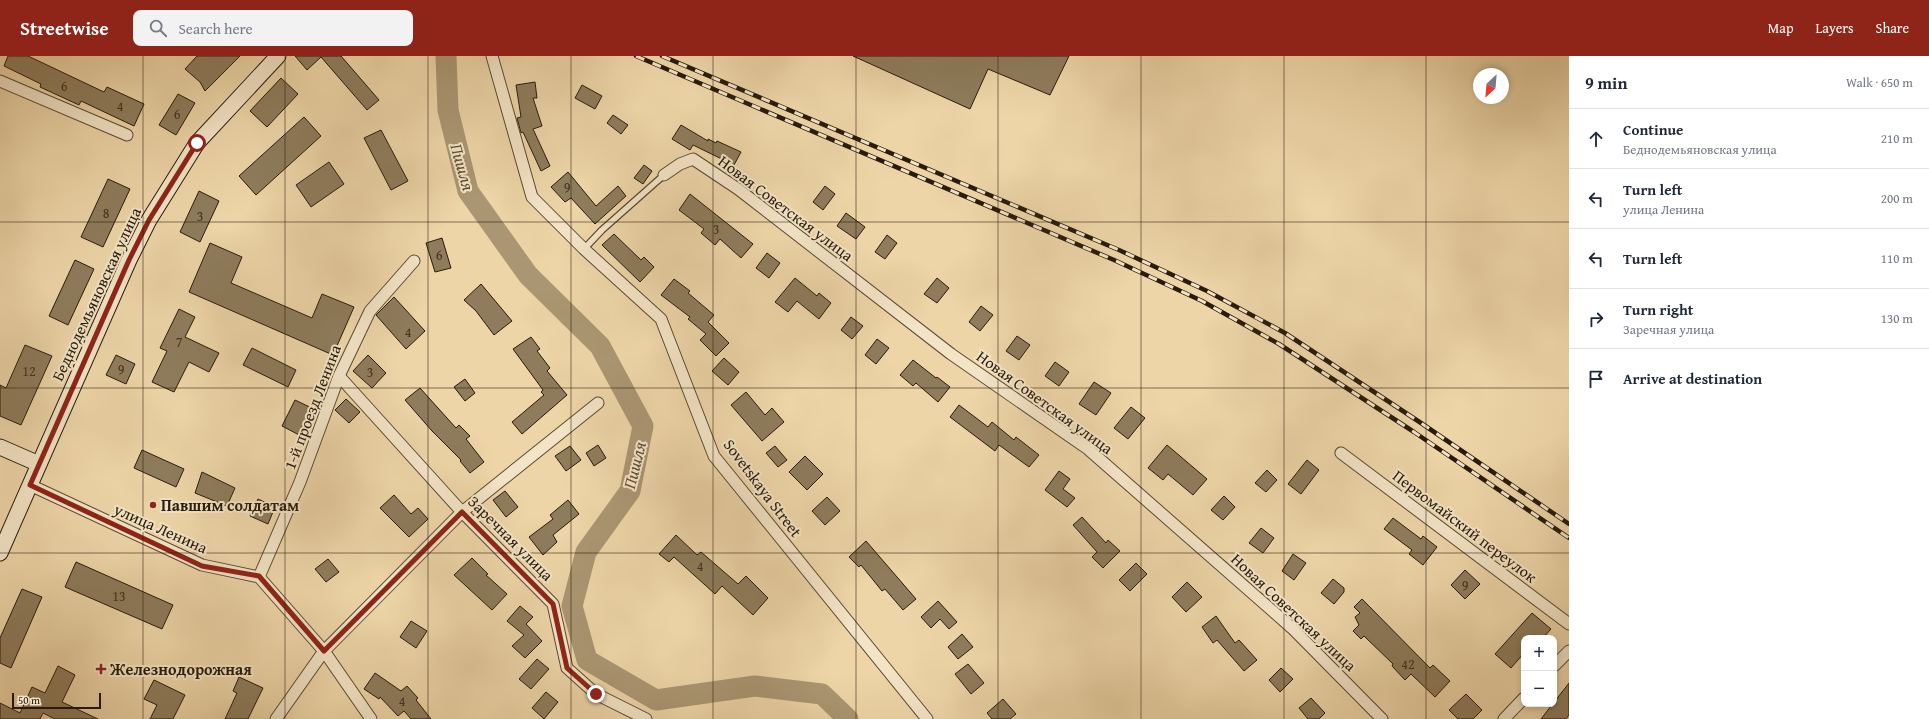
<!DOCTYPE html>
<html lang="en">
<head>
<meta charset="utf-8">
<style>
	body { margin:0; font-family:"Gentium Book Plus",serif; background:#f2f2f3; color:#1f2937 }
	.controls { position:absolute; right:12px; bottom:12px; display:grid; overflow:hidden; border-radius:8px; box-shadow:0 2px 6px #0003 }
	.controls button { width:36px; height:36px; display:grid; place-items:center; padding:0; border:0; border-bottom:1px solid #e0e1e3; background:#fff; color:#1f2937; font:20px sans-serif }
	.compass { position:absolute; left:1473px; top:12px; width:36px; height:36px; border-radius:50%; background:#fff; box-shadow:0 2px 6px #0003; rotate:206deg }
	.scale { position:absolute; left:12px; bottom:10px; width:89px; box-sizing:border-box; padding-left:4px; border:2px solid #281b0a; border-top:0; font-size:11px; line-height:14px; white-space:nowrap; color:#281b0a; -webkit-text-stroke:3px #f3e4c6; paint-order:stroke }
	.stop { position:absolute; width:12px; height:12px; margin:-9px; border:3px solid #8f2418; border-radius:50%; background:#fff }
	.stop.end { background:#8f2418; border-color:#fff; box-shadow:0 1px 4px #0008 }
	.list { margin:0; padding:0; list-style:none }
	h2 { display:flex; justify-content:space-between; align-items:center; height:52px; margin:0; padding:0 16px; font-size:17px }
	h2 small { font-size:13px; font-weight:400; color:#747a83 }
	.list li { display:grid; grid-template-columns:26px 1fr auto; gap:12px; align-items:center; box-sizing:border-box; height:60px; padding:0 16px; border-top:1px solid #e0e1e3 }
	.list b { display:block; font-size:15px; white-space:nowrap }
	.list p { margin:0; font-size:13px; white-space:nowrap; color:#747a83 }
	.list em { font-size:13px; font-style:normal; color:#747a83 }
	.icon { flex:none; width:22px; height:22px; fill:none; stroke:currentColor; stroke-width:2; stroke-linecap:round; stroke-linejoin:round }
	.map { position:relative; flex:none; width:1569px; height:663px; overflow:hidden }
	header { display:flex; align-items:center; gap:24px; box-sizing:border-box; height:56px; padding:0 20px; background:#8f2418; color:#fff }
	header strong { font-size:19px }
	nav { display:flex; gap:22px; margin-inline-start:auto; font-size:14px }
	.search { width:280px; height:36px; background:#f2f2f3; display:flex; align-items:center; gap:10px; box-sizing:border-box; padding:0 14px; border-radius:8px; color:#747a83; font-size:15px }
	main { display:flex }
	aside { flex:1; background:#fff }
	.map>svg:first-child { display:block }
</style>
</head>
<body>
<header>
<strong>Streetwise</strong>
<div class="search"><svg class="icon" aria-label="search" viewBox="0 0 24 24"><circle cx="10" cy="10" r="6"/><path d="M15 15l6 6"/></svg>Search here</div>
<nav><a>Map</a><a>Layers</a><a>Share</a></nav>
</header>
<main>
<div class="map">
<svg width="1569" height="663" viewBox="0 0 1569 663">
	<rect width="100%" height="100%" fill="#edd5a8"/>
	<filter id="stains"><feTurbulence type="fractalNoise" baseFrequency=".005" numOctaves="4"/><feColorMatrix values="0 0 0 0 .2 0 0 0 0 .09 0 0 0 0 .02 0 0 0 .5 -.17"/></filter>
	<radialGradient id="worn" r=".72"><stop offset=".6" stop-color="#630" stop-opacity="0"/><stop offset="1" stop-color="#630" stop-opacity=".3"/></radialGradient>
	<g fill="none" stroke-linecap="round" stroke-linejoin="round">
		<polyline stroke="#aa9672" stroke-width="21" points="446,0 448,54 468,135 528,219 600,290 643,370 630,435 586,496 572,550 587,604 656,644 755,630 822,638 848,663"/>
	</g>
	<g fill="#8e7c5c" stroke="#281b0a">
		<polygon points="8,0 28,0 104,36 107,31 144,48 134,70 81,45 79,49 40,31 41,28 4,10"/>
		<polygon points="197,0 240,0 205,35 200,26 185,13"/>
		<polygon points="295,0 341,0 379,44 367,54 321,1 307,14"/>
		<polygon points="853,0 1069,0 1050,39 988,13 970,53"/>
		<polygon points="281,22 298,38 267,71 250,55"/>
		<polygon points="535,26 537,42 533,42 542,70 533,73 550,110 541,115 523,76 521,77 517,62 521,61 516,29"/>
		<polygon points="582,29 602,40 595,53 575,42"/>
		<polygon points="178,38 195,47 176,79 159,69"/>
		<polygon points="613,59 628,69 621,78 607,67"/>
		<polygon points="304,61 321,80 256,139 239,120"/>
		<polygon points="681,69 708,85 708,83 716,87 717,85 741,96 734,109 693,89 690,94 672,83"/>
		<polygon points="381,74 408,125 391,134 364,82"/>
		<polygon points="329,106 344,128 311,151 296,129"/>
		<polygon points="644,109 652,115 643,128 634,122"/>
		<polygon points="568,116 596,150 618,130 626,140 595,168 571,142 565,146 551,131"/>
		<polygon points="108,123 130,133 103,191 81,181"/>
		<polygon points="825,130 835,138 823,154 813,146"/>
		<polygon points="199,135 219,145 200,186 180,176"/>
		<polygon points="690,138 753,188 741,202 720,183 715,189 701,177 704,173 679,154"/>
		<polygon points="846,157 865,171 856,183 837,170"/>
		<polygon points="614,178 641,204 644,201 654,211 640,226 602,189"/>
		<polygon points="887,179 897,187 885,203 875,196"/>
		<polygon points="442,182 451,212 435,216 426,187"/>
		<polygon points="210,187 242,201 231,227 312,262 322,238 354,251 333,299 189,236"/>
		<polygon points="767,197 780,207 769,222 756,212"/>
		<polygon points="75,204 94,213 68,269 49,260"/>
		<polygon points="795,222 817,240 819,237 831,247 819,263 797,245 788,256 775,246"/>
		<polygon points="937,222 949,232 937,247 924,238"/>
		<polygon points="674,223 690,235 688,237 714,259 708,266 729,287 716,300 700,284 706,278 688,263 690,261 661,239"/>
		<polygon points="481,228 512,265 494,279 476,255 464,244"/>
		<polygon points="394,241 425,275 406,293 376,259"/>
		<polygon points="981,250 993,259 980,275 969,266"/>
		<polygon points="179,253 195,261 185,281 219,297 209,316 189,306 174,336 152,326 167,295 160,292"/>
		<polygon points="851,261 863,270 852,283 841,274"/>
		<polygon points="1017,280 1030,289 1019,304 1006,295"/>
		<polygon points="531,281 540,293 537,295 550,312 547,315 567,339 522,378 512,366 544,339 541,336 543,334 513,293"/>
		<polygon points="877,283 889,292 876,308 865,299"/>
		<polygon points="25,289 52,300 21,369 0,360 0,329 6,332"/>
		<polygon points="252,292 296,314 288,331 243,309"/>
		<polygon points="116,299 135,308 126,328 106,319"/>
		<polygon points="368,299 386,317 372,332 353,315"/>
		<polygon points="724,302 739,316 728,329 712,315"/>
		<polygon points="913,304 936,322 937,321 950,331 938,346 916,327 913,330 900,319"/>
		<polygon points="1055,306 1069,316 1059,330 1045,320"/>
		<polygon points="465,323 475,337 465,345 454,331"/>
		<polygon points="1094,326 1111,337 1096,359 1079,348"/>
		<polygon points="420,332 456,372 459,369 470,380 466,383 484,406 470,417 460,405 461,404 432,375 405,344"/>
		<polygon points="746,336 765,359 772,352 784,366 762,385 731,349"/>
		<polygon points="346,343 360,356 349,367 335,354"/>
		<polygon points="295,344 316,354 303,381 282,370"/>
		<polygon points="959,349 988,371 992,366 1014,384 1016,381 1039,399 1029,411 999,389 995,395 950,361"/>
		<polygon points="1131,351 1145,362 1128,383 1114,372"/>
		<polygon points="598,389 606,402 594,410 586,397"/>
		<polygon points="1167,389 1207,423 1193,439 1168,418 1163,424 1148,412"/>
		<polygon points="570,390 581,404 566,415 555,400"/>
		<polygon points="775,390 787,404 778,411 766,397"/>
		<polygon points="142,394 184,413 176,431 134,412"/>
		<polygon points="805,400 823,418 807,434 789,416"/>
		<polygon points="1307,404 1319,414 1301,438 1288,428"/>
		<polygon points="1267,414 1277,424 1266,436 1255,427"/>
		<polygon points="1059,415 1070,423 1063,433 1075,442 1067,451 1045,434"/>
		<polygon points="202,416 235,432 227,450 195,437"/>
		<polygon points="505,435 518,451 506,461 493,444"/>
		<polygon points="394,439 411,458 418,452 428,463 409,481 380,452"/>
		<polygon points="1224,440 1235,451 1223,464 1211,454"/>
		<polygon points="827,441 840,455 825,469 812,455"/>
		<polygon points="258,443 275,451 268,468 250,460"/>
		<polygon points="568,444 579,458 553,479 557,486 543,499 529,481 553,463 550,459"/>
		<polygon points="1082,461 1106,487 1108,484 1120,495 1103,512 1092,501 1097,496 1073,469"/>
		<polygon points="1393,462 1421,483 1423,480 1437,491 1423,509 1409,498 1412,494 1384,473"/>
		<polygon points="1261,472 1274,482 1263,497 1249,487"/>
		<polygon points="676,479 697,499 701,496 738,528 746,520 768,542 753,559 722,530 715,538 674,501 669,506 659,498"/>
		<polygon points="866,485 916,543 903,554 885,533 882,535 861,509 859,511 849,501"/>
		<polygon points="1293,498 1306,507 1294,524 1282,515"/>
		<polygon points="472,502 488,518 486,519 507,538 492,554 454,519"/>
		<polygon points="328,503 339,516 326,526 315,513"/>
		<polygon points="76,506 173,549 162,573 65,531"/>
		<polygon points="1136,507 1147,518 1130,535 1119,524"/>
		<polygon points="1465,514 1480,528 1465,543 1451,529"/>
		<polygon points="1333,523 1344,532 1344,536 1334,548 1321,537"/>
		<polygon points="1187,526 1202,541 1186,556 1172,541"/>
		<polygon points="22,533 42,541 11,612 0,607 0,582"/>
		<polygon points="1362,543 1430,612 1433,609 1450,625 1435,641 1411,618 1405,624 1392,610 1393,608 1364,580 1361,583 1353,575 1359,569 1355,561 1360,557 1354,551"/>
		<polygon points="938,545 957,566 949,573 940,563 931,572 921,561"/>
		<polygon points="520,550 533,561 526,568 542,585 525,602 512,590 524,579 507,565"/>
		<polygon points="1532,557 1551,573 1543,582 1524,582 1524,597 1511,612 1495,598"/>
		<polygon points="1216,560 1235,587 1239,584 1257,604 1244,615 1217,584 1213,587 1202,571"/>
		<polygon points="411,565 427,575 416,592 400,581"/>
		<polygon points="962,578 973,591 958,603 948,591"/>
		<polygon points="537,603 549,613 531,633 519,623"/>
		<polygon points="968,608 984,627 971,638 955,618"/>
		<polygon points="58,610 75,619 62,646 98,663 55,663 43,657 40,663 0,663 0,647 20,657 32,631 45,637"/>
		<polygon points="1281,612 1293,623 1280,636 1269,624"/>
		<polygon points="375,617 401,635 407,630 418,642 416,644 431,663 411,663 404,655 398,660 380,641 379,643 364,633"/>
		<polygon points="239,621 263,632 248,663 225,663 237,637 233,635"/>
		<polygon points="154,624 185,639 173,663 150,663 157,649 144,643"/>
		<polygon points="1569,627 1569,659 1566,663 1541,663"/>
		<polygon points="546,636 558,646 544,663 532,652"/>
		<polygon points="1466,638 1482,654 1473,663 1458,663 1449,654"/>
		<polygon points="1311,642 1325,657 1319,663 1308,663 1299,652"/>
		<polygon points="1003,643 1016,658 1010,663 992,663 987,657"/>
	</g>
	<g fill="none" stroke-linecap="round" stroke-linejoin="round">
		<g stroke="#594a32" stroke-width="8">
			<polyline id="service" points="584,193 602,174 664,119"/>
		</g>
		<g stroke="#594a32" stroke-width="13">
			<g id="minor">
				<polyline points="492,0 532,141 584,193 661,263 714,400 927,663"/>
				<polyline points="0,25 127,79"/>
				<polyline points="664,119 680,108 693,103 738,133 951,298 1088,393 1292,572 1382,663"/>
				<polyline points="339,320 462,456 553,548 567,612 596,638 646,663"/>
				<polyline points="1341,397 1569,568"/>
				<polyline points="30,429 202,509 259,521 324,595 371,663"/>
				<polyline points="259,521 300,426 339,320 370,255 414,205"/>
				<polyline points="1554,610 1569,595"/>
				<polyline points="276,663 324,595 462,456 598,347"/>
				<polyline points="1504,663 1524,642"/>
			</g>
		</g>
		<g stroke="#281b0a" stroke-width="17">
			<g id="secondary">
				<polyline points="0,391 39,408"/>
				<polyline points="0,497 129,204 149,164 197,87 278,0"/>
			</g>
		</g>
		<use href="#service" stroke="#f3e4c6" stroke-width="5.5"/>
		<use href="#minor" stroke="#f3e4c6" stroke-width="11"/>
		<use href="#secondary" stroke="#f3e4c6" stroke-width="15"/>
		<g stroke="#281b0a" stroke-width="4.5">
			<g id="rail">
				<polyline points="636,0 1114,204 1202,245 1279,288 1414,376 1569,482"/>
				<polyline points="662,0 1119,194 1207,235 1285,277 1421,367 1569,468"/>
			</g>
		</g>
		<use href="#rail" stroke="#f3e4c6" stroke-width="3" stroke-dasharray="9" stroke-linecap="butt"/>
	</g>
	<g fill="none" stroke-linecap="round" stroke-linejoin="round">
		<polyline stroke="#8f2418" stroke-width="5" points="197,87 149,164 129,204 30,429 202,510 259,520 324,595 462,456 553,548 567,612 596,638"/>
	</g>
	<path fill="none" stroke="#281b0a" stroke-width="1" stroke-opacity="0.55" d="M143,0V663M285,0V663M428,0V663M571,0V663M713,0V663M856,0V663M998,0V663M1141,0V663M1284,0V663M1426,0V663M0,166H1569M0,332H1569M0,497H1569"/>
	<g fill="#8f2418" stroke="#f3e4c6" stroke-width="1.5">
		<circle cx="153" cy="449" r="4"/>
		<path d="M99 607h4v4h4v4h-4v4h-4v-4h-4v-4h4z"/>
	</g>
	<g text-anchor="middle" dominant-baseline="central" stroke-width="4" stroke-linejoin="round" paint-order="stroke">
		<g font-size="14" fill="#42331e">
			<text x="64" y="30">6</text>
			<text x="120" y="50">4</text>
			<text x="177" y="58">6</text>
			<text x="567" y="131">9</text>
			<text x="106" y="157">8</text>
			<text x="200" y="160">3</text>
			<text x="716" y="173">3</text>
			<text x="439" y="199">6</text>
			<text x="408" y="276">4</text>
			<text x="179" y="286">7</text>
			<text x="121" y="313">9</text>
			<text x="29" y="315">12</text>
			<text x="370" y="316">3</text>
			<text x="700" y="510">4</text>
			<text x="1465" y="529">9</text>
			<text x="119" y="540">13</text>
			<text x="1408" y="608">42</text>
			<text x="402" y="645">4</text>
		</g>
		<g font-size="16" fill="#281b0a" stroke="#f3e4c6">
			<text transform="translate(786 152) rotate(37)">Новая Советская улица</text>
			<text transform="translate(96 238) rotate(-65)">Беднодемьяновская улица</text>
			<text transform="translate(1045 346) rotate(36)">Новая Советская улица</text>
			<text transform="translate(312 351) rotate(-69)">1-й проезд Ленина</text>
			<text transform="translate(763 432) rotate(53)">Sovetskaya Street</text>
			<text transform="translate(1465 470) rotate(37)">Первомайский переулок</text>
			<text transform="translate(161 472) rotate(24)">улица Ленина</text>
			<text transform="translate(511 482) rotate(45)">Заречная улица</text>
			<text transform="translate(1294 556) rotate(43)">Новая Советская улица</text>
		</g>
		<g font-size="16" font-weight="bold" fill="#281b0a" stroke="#f3e4c6" text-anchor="start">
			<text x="161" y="449">Павшим солдатам</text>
			<text x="110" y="613">Железнодорожная</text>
		</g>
		<g font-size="17" font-style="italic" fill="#5c4c34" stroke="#f3e4c6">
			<text transform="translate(463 111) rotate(74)">Пишля</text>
			<text transform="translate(634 409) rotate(-76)">Пишля</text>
		</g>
	</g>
	<rect width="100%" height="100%" filter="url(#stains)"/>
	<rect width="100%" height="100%" fill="url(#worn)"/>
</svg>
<div class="controls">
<button>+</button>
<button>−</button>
</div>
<svg class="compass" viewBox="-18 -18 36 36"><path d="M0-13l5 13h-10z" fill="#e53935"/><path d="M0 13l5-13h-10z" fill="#747a83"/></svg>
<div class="scale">50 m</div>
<div class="stop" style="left:197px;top:87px"></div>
<div class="stop end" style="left:596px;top:638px"></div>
</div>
<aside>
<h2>9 min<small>Walk · 650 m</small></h2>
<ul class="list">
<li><svg class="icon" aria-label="ahead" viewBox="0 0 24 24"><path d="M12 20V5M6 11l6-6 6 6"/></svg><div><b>Continue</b><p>Беднодемьяновская улица</p></div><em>210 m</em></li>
<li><svg class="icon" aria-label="left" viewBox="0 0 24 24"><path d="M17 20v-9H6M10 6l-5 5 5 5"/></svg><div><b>Turn left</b><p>улица Ленина</p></div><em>200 m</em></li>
<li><svg class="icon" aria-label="left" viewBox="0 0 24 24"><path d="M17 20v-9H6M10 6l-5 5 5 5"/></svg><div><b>Turn left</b></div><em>110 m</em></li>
<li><svg class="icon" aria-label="right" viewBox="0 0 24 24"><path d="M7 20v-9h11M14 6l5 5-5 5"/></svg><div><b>Turn right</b><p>Заречная улица</p></div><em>130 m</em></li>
<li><svg class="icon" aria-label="arrive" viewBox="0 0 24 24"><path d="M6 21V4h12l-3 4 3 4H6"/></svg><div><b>Arrive at destination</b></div></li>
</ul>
</aside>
</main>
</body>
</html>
